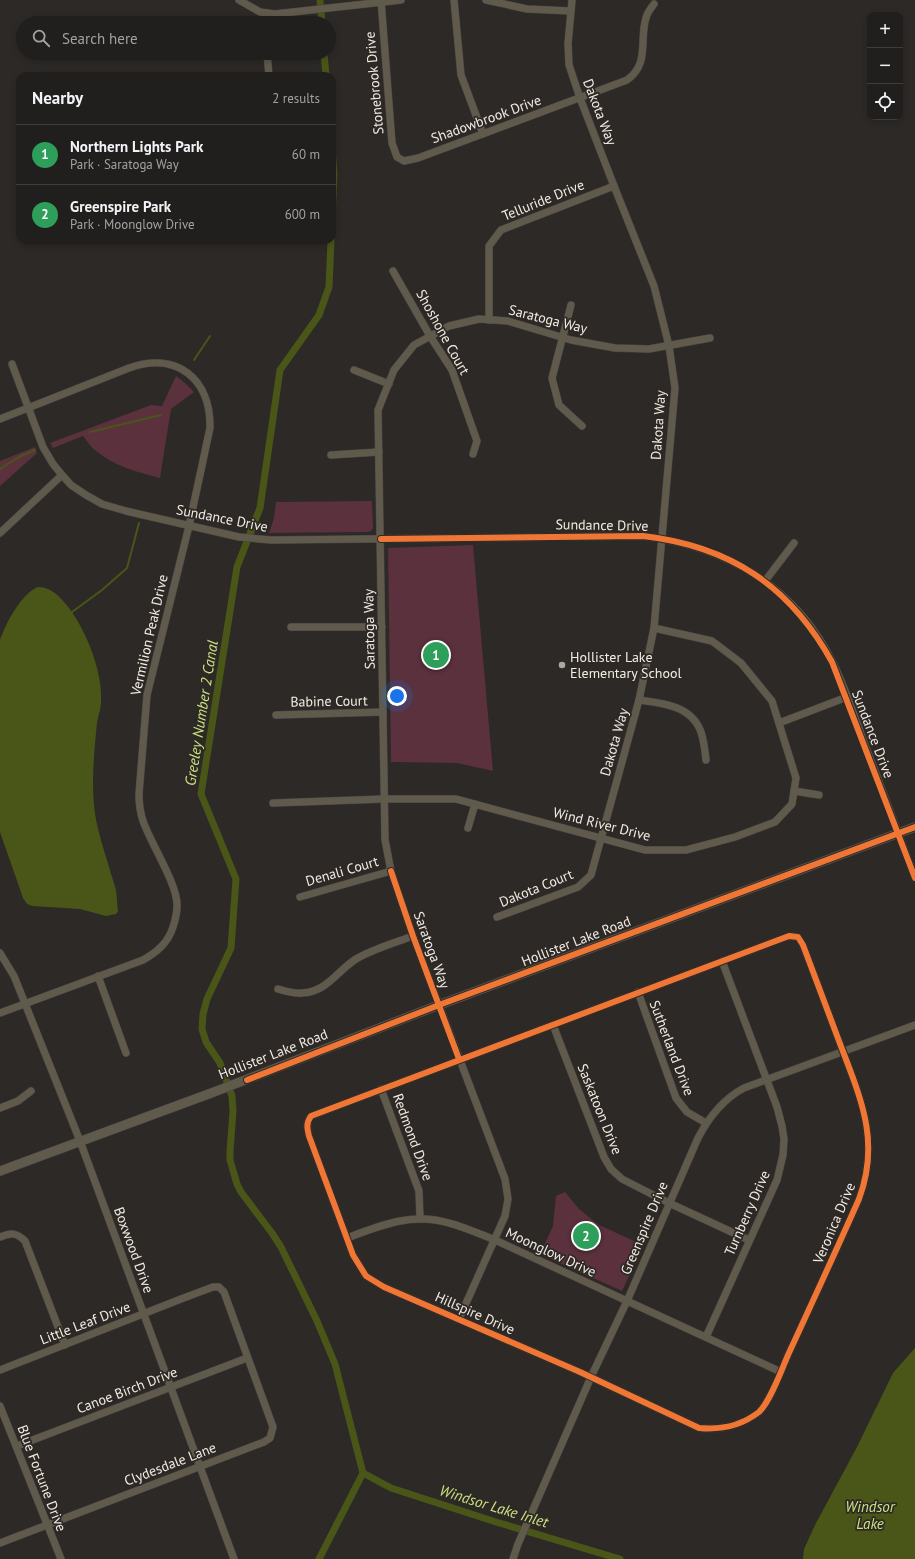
<!DOCTYPE html>
<html lang="en">
<head>
<meta charset="utf-8">
<style>
	body { margin:0; font-family:"PT Sans",sans-serif; background:#2d2c2a; color:#f1f3f6 }
	.controls { position:absolute; right:12px; top:12px; display:grid; overflow:hidden; border-radius:8px; box-shadow:0 2px 6px #0003 }
	.controls button { width:36px; height:36px; display:grid; place-items:center; padding:0; border:0; border-bottom:1px solid #3e3d3b; background:#211f1d; color:#f1f3f6; font:20px sans-serif }
	.you { position:absolute; left:397px; top:696px; width:14px; height:14px; margin:-10px; border:3px solid #fff; border-radius:50%; background:#1a73e8; box-shadow:0 0 0 6px #1a73e833 }
	.badge { display:grid; place-items:center; width:26px; height:26px; border-radius:50%; background:#bca0f2; color:#fff; font-size:13px; font-weight:700 }
	.pin { position:absolute; translate:-50% -50%; border:2px solid #fff; box-shadow:0 1px 4px #0006 }
	.list { margin:0; padding:0; list-style:none }
	h2 { display:flex; justify-content:space-between; align-items:center; height:52px; margin:0; padding:0 16px; font-size:17px }
	h2 small { font-size:13px; font-weight:400; color:#a2a2a4 }
	.list li { display:grid; grid-template-columns:26px 1fr auto; gap:12px; align-items:center; box-sizing:border-box; height:60px; padding:0 16px; border-top:1px solid #3e3d3b }
	.list b { display:block; font-size:15px; white-space:nowrap }
	.list p { margin:0; font-size:13px; white-space:nowrap; color:#a2a2a4 }
	.list em { font-size:13px; font-style:normal; color:#a2a2a4 }
	.icon { flex:none; width:22px; height:22px; fill:none; stroke:currentColor; stroke-width:2; stroke-linecap:round; stroke-linejoin:round }
	.map { position:relative; flex:none; width:915px; height:1559px; overflow:hidden }
	.search { position:absolute; background:#211f1d; box-shadow:0 2px 6px #0003; left:16px; top:16px; width:320px; height:44px; display:flex; align-items:center; gap:10px; box-sizing:border-box; padding:0 14px; border-radius:22px; color:#a2a2a4; font-size:15px }
	.panel { position:absolute; background:#211f1d; box-shadow:0 2px 6px #0003; left:16px; top:72px; width:320px; height:172px; border-radius:12px }
	.map>svg:first-child { display:block }
</style>
</head>
<body>
<div class="map">
<svg width="915" height="1559" viewBox="0 0 915 1559">
	<rect width="100%" height="100%" fill="#2c2927"/>
	<g fill="#5a313d">
		<path d="M176,376L185,383L194,392L171,409L160,478C137,472 113,466 95,450C90,447 87,440 83,436L53,448L50,443L151,405L162,406Z"/>
		<polygon points="35,447 37,453 0,486 0,461"/>
		<polygon points="372,501 373,528 371,531 367,532 269,533 274,518 276,502"/>
		<polygon points="473,545 493,771 457,763 391,762 388,548"/>
		<polygon points="565,1192 579,1209 599,1225 643,1245 622,1291 540,1254 553,1226 556,1196"/>
	</g>
	<g fill="#495618">
		<path d="M38,587C52,587 61,598 69,608C87,632 103,673 101,702C101,709 98,716 97,723C94,752 91,785 95,814C98,832 104,850 109,867C111,875 114,882 116,890C117,897 117,904 118,911L116,914L106,916L80,909L32,906L27,904L23,898L0,832V640C6,623 21,594 38,587Z"/>
		<polygon points="915,1348 915,1559 803,1559 804,1549 815,1525 857,1447 893,1373"/>
	</g>
	<g fill="none" stroke-linecap="round" stroke-linejoin="round">
		<g stroke="#495618" stroke-width="2">
			<polyline points="194,360 210,336"/>
			<polyline points="90,432 161,415"/>
			<polyline points="0,469 19,457 35,450"/>
			<polyline points="72,612 102,590 127,568 139,523"/>
		</g>
		<g stroke="#495618" stroke-width="7">
			<polyline points="320,0 322,23"/>
			<polyline points="324,53 326,76"/>
			<polyline points="332,149 334,173 332,219"/>
			<polyline points="363,1473 391,1488 496,1522 620,1559"/>
			<polyline points="319,1559 363,1473 335,1364 317,1321 281,1247 272,1233 241,1192 237,1184 230,1160 230,1151 233,1111 232,1096 220,1063 206,1042 202,1029 203,1014 207,999 231,948 236,879 201,794 237,567 260,508 280,370 319,315 329,287 331,240"/>
		</g>
		<g stroke="#474443" stroke-width="8">
			<g id="minor">
				<polyline points="239,0 260,12 275,14 401,0"/>
				<path d="M381,0L392,143L397,157L404,161L418,158L627,80C650,64 639,40 646,18C647,13 651,8 654,4"/>
				<polyline points="454,0 461,75 483,134"/>
				<polyline points="486,0 527,9 571,11"/>
				<polyline points="267,23 268,13"/>
				<polyline points="267,53 269,76"/>
				<polyline points="393,271 430,336 452,370 477,441 473,454"/>
				<polyline points="571,305 552,378 559,405 582,426"/>
				<polyline points="489,320 489,246 501,230 614,186"/>
				<path d="M12,364L43,447L53,464L62,475L71,485L86,495L102,504L126,511L239,537L271,540L643,536C726,546 796,587 833,663C846,689 855,718 865,745C882,789 898,833 915,878"/>
				<polyline points="354,370 389,384"/>
				<path d="M0,419L129,368C177,351 211,379 210,428L189,526L147,695L139,794C139,803 140,812 143,821C151,844 178,885 177,906C177,914 175,921 173,927C168,943 157,952 143,960L0,1013"/>
				<polyline points="331,455 379,452"/>
				<polyline points="0,533 62,475"/>
				<polyline points="765,581 794,543"/>
				<polyline points="291,627 382,627"/>
				<path d="M639,700C663,703 692,706 701,732C704,741 705,751 706,760"/>
				<polyline points="276,715 383,712"/>
				<polyline points="779,723 847,697"/>
				<polyline points="794,791 819,795"/>
				<polyline points="273,803 384,799 456,799 645,850 686,850 735,837 775,822 792,804 796,778 772,701 741,663 712,641 654,628"/>
				<polyline points="468,828 475,804"/>
				<polyline points="300,897 391,871"/>
				<polyline points="497,917 578,887 591,875 639,700 654,628 675,388 669,346 654,286 614,186 580,98 569,65 568,44 572,0"/>
				<path d="M789,936L798,937L803,945C815,977 827,1009 839,1041C860,1097 881,1140 859,1199C836,1251 812,1303 788,1355C782,1369 770,1402 759,1412C741,1426 720,1430 699,1428L580,1372L384,1287L366,1276L353,1255L309,1136C307,1128 306,1123 311,1116Z"/>
				<polyline points="0,953 14,976 80,1141 234,1559"/>
				<polyline points="98,976 126,1053"/>
				<path d="M278,989C285,991 295,994 302,993C327,992 337,971 356,959C373,949 394,943 413,936"/>
				<polyline points="638,992 676,1098 687,1112 706,1123"/>
				<polyline points="553,1025 604,1157 611,1169 622,1179 669,1203 749,1240"/>
				<polyline points="381,1089 419,1191 420,1219"/>
				<polyline points="0,1108 18,1101 31,1091"/>
				<path d="M0,1237C11,1232 17,1233 25,1241L65,1345"/>
				<path d="M347,1238C381,1225 413,1212 449,1223C464,1227 480,1234 495,1240L781,1372"/>
				<polyline points="459,1319 505,1216 508,1199 505,1179 413,936 391,871 385,840 378,410 394,370 414,345 449,326 479,319 508,321 571,340 615,348 649,349 710,338"/>
				<polyline points="706,1337 777,1180 783,1155 784,1139 782,1126 777,1107 722,961"/>
				<polyline points="0,1370 181,1299 213,1287 219,1287 224,1292 273,1427 270,1438 264,1442 0,1543"/>
				<polyline points="0,1406 61,1559"/>
				<polyline points="17,1446 247,1358"/>
				<path d="M513,1559L518,1544L591,1377L627,1301L698,1138C709,1117 723,1099 744,1088L915,1025"/>
			</g>
		</g>
		<g stroke="#474443" stroke-width="10">
			<polyline id="tertiary" points="0,1171 214,1092 439,1005 915,827"/>
		</g>
		<use href="#minor" stroke="#5f5a4c" stroke-width="7"/>
		<use href="#tertiary" stroke="#5f5a4c" stroke-width="9"/>
		<g stroke="#2f2924" stroke-width="8">
			<g id="cycleway">
				<path d="M381,539L643,536C730,546 790,586 832,662L915,878"/>
				<polyline points="391,871 413,936 459,1059"/>
				<path d="M789,936L798,937L803,945C815,977 827,1009 839,1041C860,1097 881,1140 859,1199C836,1251 812,1303 788,1355C782,1369 770,1402 759,1412C741,1426 720,1430 699,1428L580,1372L384,1287L366,1276L353,1255L309,1136C307,1128 306,1123 311,1116Z"/>
				<polyline points="247,1080 439,1005 915,827"/>
			</g>
		</g>
		<use href="#cycleway" stroke="#f07635" stroke-width="6"/>
	</g>
	<circle fill="#aba7a4" stroke="#2f2924" stroke-width="1.5" cx="562" cy="665" r="4"/>
	<g text-anchor="middle" dominant-baseline="central" stroke-width="3.5" stroke-linejoin="round" paint-order="stroke">
		<g font-size="14" fill="#f0ebe8" stroke="#2f2924">
			<text transform="translate(374 83) rotate(-95)">Stonebrook Drive</text>
			<text transform="translate(600 112) rotate(69)">Dakota Way</text>
			<text transform="translate(486 119) rotate(-20)">Shadowbrook Drive</text>
			<text transform="translate(543 200) rotate(-22)">Telluride Drive</text>
			<text transform="translate(548 319) rotate(14)">Saratoga Way</text>
			<text transform="translate(443 332) rotate(61)">Shoshone Court</text>
			<text transform="translate(658 425) rotate(-86)">Dakota Way</text>
			<text transform="translate(222 518) rotate(11)">Sundance Drive</text>
			<text transform="translate(602 525) rotate(1)">Sundance Drive</text>
			<text transform="translate(369 629) rotate(-91)">Saratoga Way</text>
			<text transform="translate(149 635) rotate(-77)">Vermilion Peak Drive</text>
			<text transform="translate(329 701) rotate(-1)">Babine Court</text>
			<text transform="translate(873 734) rotate(69)">Sundance Drive</text>
			<text transform="translate(614 742) rotate(-74)">Dakota Way</text>
			<text transform="translate(602 824) rotate(14)">Wind River Drive</text>
			<text transform="translate(342 871) rotate(-16)">Denali Court</text>
			<text transform="translate(536 888) rotate(-22)">Dakota Court</text>
			<text transform="translate(576 941) rotate(-21)">Hollister Lake Road</text>
			<text transform="translate(432 950) rotate(70)">Saratoga Way</text>
			<text transform="translate(672 1048) rotate(69)">Sutherland Drive</text>
			<text transform="translate(273 1054) rotate(-21)">Hollister Lake Road</text>
			<text transform="translate(600 1109) rotate(68)">Saskatoon Drive</text>
			<text transform="translate(413 1137) rotate(70)">Redmond Drive</text>
			<text transform="translate(747 1213) rotate(-66)">Turnberry Drive</text>
			<text transform="translate(834 1223) rotate(-67)">Veronica Drive</text>
			<text transform="translate(644 1228) rotate(-67)">Greenspire Drive</text>
			<text transform="translate(134 1250) rotate(70)">Boxwood Drive</text>
			<text transform="translate(551 1252) rotate(25)">Moonglow Drive</text>
			<text transform="translate(475 1313) rotate(24)">Hillspire Drive</text>
			<text transform="translate(85 1323) rotate(-21)">Little Leaf Drive</text>
			<text transform="translate(127 1390) rotate(-21)">Canoe Birch Drive</text>
			<text transform="translate(170 1464) rotate(-21)">Clydesdale Lane</text>
			<text transform="translate(42 1478) rotate(69)">Blue Fortune Drive</text>
		</g>
		<g font-size="14" fill="#f0ebe8" stroke="#2f2924" text-anchor="start">
			<text x="570" y="657">Hollister Lake<tspan x="570" dy="16">Elementary School</tspan></text>
		</g>
		<g font-size="15" font-style="italic" fill="#cae385" stroke="#2f2924">
			<text transform="translate(201 713) rotate(-81)">Greeley Number 2 Canal</text>
			<text transform="translate(494 1506) rotate(17)">Windsor Lake Inlet</text>
			<text x="870" y="1506">Windsor<tspan x="870" dy="17">Lake</tspan></text>
		</g>
	</g>
</svg>
<div class="controls">
<button>+</button>
<button>−</button>
<button><svg class="icon" aria-label="locate" viewBox="0 0 24 24"><circle cx="12" cy="12" r="6"/><path d="M12 2v4M12 18v4M2 12h4M18 12h4"/></svg></button>
</div>
<div class="you"></div>
<div class="pin badge" style="left:436px;top:655px;background:#2e9e5b">1</div>
<div class="pin badge" style="left:586px;top:1236px;background:#2e9e5b">2</div>
<div class="search"><svg class="icon" aria-label="search" viewBox="0 0 24 24"><circle cx="10" cy="10" r="6"/><path d="M15 15l6 6"/></svg>Search here</div>
<section class="panel">
<h2>Nearby<small>2 results</small></h2>
<ul class="list">
<li><span class="badge" style="background:#2e9e5b">1</span><div><b>Northern Lights Park</b><p>Park · Saratoga Way</p></div><em>60 m</em></li>
<li><span class="badge" style="background:#2e9e5b">2</span><div><b>Greenspire Park</b><p>Park · Moonglow Drive</p></div><em>600 m</em></li>
</ul>
</section>
</div>
</body>
</html>
